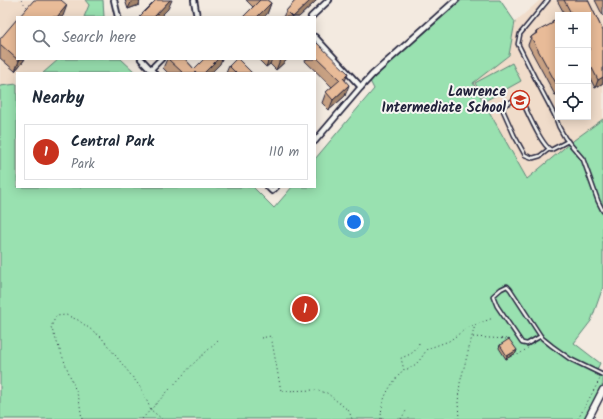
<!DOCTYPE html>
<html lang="en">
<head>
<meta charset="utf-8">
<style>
	body { margin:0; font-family:Kalam,sans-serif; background:#f6f6f7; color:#1f2937 }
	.controls { position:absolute; right:12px; top:12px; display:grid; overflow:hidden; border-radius:0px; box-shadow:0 2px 10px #0003 }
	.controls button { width:36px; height:36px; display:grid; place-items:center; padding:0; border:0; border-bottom:1px solid #e0e1e3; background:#fff; color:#1f2937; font:20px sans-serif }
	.you { position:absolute; left:354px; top:222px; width:14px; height:14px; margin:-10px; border:3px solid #fff; border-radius:50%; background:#1a73e8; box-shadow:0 0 0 6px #1a73e833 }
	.badge { display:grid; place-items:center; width:26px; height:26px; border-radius:50%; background:#c8321e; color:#fff; font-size:13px; font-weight:700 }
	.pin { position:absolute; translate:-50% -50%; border:2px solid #fff; box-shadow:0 1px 4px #0006 }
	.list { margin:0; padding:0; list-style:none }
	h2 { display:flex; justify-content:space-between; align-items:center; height:52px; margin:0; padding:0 16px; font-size:17px }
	h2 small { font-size:13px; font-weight:400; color:#747a83 }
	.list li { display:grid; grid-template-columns:26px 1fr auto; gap:12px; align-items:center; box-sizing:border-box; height:56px; margin:0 8px 8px; padding:0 8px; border:1px solid #e0e1e3; border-radius:0px }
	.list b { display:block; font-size:15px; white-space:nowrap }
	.list p { margin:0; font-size:13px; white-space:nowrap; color:#747a83 }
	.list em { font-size:13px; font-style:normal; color:#747a83 }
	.icon { flex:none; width:22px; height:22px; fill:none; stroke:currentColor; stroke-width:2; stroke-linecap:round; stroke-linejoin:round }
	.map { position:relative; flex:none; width:603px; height:419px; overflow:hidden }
	.search { position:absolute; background:#fff; box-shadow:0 2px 10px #0003; left:16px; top:16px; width:300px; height:44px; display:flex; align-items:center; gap:10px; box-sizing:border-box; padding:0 14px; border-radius:0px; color:#747a83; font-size:15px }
	.panel { position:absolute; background:#fff; box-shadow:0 2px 10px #0003; left:16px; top:72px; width:300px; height:116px; border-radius:0px }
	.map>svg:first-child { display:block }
</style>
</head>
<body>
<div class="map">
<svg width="603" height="419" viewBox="0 0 603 419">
	<rect width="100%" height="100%" fill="#f3eae0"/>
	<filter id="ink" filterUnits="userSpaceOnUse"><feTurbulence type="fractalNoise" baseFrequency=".025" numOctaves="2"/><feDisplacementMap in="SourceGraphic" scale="8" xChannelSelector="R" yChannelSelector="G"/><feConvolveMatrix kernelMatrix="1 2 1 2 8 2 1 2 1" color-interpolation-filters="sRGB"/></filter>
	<g filter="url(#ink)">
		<g fill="#f0dcca" fill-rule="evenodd">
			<polygon points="0,0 85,0 89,5 84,17 17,17 17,59 59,59 43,73 17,73 17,84 0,86"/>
			<path d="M540,0H603V120L527,179L472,83L509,55L515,22ZM558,15H588V117H558Z"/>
		</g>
		<g fill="#99e1b0" stroke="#5e8276">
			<polygon points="85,0 103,0 104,17 84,17 89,5"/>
			<polygon points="462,0 500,0 515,22 509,55 473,83 527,179 570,143 603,119 603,287 591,321 574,343 600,363 595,374 603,378 603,397 591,419 0,419 0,86 17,84 17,187 253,187 274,208 292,187 315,187 315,159 374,89 370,81"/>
			<polygon points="59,59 121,59 136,73 43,73"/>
			<polygon points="512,63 521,81 485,101 475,83"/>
		</g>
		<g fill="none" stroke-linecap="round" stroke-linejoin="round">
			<g stroke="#22223b" stroke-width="5.5">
				<g id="service">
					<polyline points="548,0 520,34 518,44 534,76 555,116"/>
					<polyline points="558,115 555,116 559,127 565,138 583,159 598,201 603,211"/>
					<path d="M549,149L540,156L533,158L525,155L514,135L502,108L506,104L517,99L522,101C528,113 541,145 551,150L568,141"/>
					<polyline points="541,336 527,344 522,343 497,306 493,296 501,289 507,286 510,289 542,338 552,346 570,359 603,375"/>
				</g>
			</g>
			<g stroke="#22223b" stroke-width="8">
				<g id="minor">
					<polyline points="114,0 118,17"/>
					<polyline points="194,0 197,17"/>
					<polyline points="311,17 329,0"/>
					<polyline points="315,37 361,87 315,141"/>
					<polyline points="141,59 154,73"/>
					<polyline points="151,69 161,59"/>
					<polyline points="361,87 372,75 456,0"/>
					<polyline points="268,187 272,191 276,187"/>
				</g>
			</g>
			<g stroke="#22223b" stroke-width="9">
				<polyline id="tertiary" points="588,419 603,390"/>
			</g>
			<g stroke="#22223b" stroke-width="1" stroke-dasharray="1 3" stroke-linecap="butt">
				<polyline points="21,0 27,7"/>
				<polyline points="473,337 507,339 509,340"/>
				<polyline points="261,338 271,336 281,391 315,390 327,393 349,411 352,419"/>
				<path d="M419,343C417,352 409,355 401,358L404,370C416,367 421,359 427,349L449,341L467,328L475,325"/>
				<polyline points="516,351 518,355 528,348"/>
				<polyline points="82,419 79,399 51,327 56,316 66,315 78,320 101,337 141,388 151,410 162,419"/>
				<polyline points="142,419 195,362 218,341"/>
				<path d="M381,419C381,397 390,386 403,370"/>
				<polyline points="401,419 406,411"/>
				<polyline points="459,419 458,402 460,383 475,325 493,318"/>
				<polyline points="578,419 600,379"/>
			</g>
			<use href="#service" stroke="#f6f6f2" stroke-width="2.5"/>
			<use href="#minor" stroke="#f6f6f2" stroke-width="4.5"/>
			<use href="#tertiary" stroke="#f6f6f2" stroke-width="6"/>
		</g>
		<g fill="#c8a183" stroke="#22223b">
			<polygon points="125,0 140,0 139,5 128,9"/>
			<polygon points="246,0 267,0 271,3 267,14 253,7"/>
			<polygon points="296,0 317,0 299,17 283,17 286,11"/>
			<polygon points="557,0 588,0 603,31 603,83 595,88 589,76 588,76 588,15 565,15"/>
			<polygon points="595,0 603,0 603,16"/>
			<polygon points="558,19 558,94 555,95 528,45 531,37 535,34 536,32 552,24 552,21"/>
			<polygon points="0,39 17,59 25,59 15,71 0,58"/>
			<polygon points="315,45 345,81 345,96 329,110 322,103 326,92 332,87 305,61 306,59 315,59"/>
			<polygon points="167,59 185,59 194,69 220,64 211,73 168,73 163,68"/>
			<polygon points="258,59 288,59 276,70 270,64 266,67"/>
			<polygon points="229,66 252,73 226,73"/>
			<polygon points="500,345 516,353 506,359 499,348"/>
		</g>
		<g fill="#a2836a" stroke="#22223b">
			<polygon points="132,0 140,0 139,5 128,9"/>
			<polygon points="170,0 172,0 168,9 160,17 154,17"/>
			<polygon points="311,0 317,0 299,17 293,17"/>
			<polygon points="271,3 267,14 264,17 257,17"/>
			<polygon points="67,5 63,16 62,17 57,17"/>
			<polygon points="20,59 25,59 15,71 19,61"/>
			<polygon points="218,59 222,59 220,64 211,73 204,73"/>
			<polygon points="269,59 272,59 270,64 266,67"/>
			<polygon points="281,59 288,59 276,70 280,60"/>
			<polygon points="592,68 589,76 588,76 588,70"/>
			<polygon points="348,73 344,84 343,78"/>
			<polygon points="603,77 603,83 595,88 598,80"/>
			<polygon points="349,85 345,96 329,110 333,100"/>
			<polygon points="558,87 558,94 555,95"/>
			<polygon points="517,350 516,353 506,359 507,356"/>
		</g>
		<g fill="#e8bb98" stroke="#22223b">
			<polygon points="34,0 61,0 67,5 57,17 19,17"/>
			<polygon points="156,0 170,0 154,17 139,17"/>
			<polygon points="260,0 267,0 271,3 257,17 243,17"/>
			<polygon points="296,0 311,0 293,17 292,17 286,11"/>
			<polygon points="564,0 588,0 603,31 603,77 598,80 592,68 588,70 588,50 590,49 588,45 588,15 572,15"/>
			<polygon points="17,19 17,59 20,59 19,61 0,44 0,39"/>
			<polygon points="558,19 558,87 531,37 537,33 536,32 553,23 552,21"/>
			<polygon points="317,43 348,73 343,78 349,85 333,100 326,92 340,80 315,56 315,45"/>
			<polygon points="168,59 185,59 194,69 204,59 218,59 204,73 197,73 196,72 195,73 183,73"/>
			<polygon points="236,59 238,59 252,73 236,73 229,66"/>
			<polygon points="509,339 517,350 507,356 500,345"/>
		</g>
	</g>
	<defs>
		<g id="school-ring" transform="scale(1)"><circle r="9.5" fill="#f6f6f2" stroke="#c8321e" stroke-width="1.5"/><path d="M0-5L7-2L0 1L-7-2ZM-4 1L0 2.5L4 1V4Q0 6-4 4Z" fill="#c8321e"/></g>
	</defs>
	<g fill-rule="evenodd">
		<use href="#school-ring" x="520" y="100"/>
	</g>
	<g text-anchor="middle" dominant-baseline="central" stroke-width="4" stroke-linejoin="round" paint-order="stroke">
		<g font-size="14" font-weight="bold" fill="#22223b" stroke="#f6f6f2" text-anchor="end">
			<text x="506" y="92">Lawrence<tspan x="506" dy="16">Intermediate School</tspan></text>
		</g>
	</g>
</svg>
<div class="controls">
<button>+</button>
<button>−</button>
<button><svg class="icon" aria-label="locate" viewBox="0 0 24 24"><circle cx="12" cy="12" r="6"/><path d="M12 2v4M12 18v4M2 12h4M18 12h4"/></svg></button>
</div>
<div class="you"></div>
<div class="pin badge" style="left:305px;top:309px">1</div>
<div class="search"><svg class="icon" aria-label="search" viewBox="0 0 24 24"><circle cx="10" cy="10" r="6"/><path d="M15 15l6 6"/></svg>Search here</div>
<section class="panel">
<h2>Nearby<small></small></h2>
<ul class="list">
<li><span class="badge">1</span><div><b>Central Park</b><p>Park</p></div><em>110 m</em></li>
</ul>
</section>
</div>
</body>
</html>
